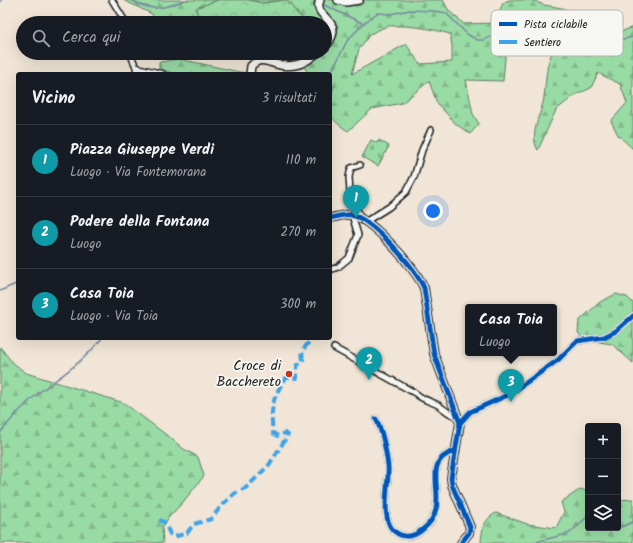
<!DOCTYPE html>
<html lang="it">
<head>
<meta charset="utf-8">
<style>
	body { margin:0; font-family:Kalam,sans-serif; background:#20242c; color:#f1f3f6 }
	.controls { position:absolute; right:12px; bottom:12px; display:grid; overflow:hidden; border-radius:4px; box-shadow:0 4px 16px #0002 }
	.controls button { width:36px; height:36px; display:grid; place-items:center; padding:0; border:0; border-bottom:1px solid #363941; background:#171b24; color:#f1f3f6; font:20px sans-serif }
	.you { position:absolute; left:433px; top:211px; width:14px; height:14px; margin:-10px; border:3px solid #fff; border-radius:50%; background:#1a73e8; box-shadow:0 0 0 6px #1a73e833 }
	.badge { display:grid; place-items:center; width:26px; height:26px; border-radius:50%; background:#8c9099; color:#fff; font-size:13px; font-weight:700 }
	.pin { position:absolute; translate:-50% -33px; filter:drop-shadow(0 1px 2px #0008) }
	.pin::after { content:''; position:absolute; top:21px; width:14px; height:12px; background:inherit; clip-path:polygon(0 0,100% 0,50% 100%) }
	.popup { position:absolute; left:465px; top:304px; width:92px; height:52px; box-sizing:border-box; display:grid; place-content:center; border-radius:4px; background:#171b24; filter:drop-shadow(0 1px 3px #0005); font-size:13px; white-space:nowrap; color:#9ea1a6 }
	.popup b { font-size:15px; color:#f1f3f6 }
	.popup::after { content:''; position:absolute; left:50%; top:100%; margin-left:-8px; border:8px solid transparent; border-top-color:#171b24 }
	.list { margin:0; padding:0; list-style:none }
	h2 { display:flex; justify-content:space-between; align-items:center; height:52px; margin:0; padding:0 16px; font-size:17px }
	h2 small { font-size:13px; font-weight:400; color:#9ea1a6 }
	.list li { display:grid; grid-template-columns:26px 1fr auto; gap:12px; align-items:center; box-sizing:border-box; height:72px; padding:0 16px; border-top:1px solid #363941 }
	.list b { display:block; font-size:15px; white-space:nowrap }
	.list p { margin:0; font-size:13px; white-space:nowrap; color:#9ea1a6 }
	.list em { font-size:13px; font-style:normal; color:#9ea1a6 }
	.icon { flex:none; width:22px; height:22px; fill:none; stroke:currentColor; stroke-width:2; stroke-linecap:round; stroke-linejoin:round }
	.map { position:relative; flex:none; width:633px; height:543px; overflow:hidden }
	.search { position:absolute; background:#171b24; box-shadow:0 4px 16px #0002; left:16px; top:16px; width:316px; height:44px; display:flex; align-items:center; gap:10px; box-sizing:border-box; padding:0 14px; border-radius:22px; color:#9ea1a6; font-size:15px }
	.panel { position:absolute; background:#171b24; box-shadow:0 4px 16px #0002; left:16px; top:72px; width:316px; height:268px; border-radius:4px }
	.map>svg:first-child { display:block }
</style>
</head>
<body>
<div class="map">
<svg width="633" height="543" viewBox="0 0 633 543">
	<defs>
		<pattern id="forest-firs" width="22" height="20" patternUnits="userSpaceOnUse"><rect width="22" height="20" fill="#99dba5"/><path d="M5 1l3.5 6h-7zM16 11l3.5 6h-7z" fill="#83bb8d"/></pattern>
		<pattern id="cemetery-stones" width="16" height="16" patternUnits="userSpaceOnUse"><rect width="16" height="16" fill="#99dba5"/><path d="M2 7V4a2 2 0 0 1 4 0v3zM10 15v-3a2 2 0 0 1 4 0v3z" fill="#83bb8d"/></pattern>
		<pattern id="park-crowns" width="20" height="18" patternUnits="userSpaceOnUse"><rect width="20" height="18" fill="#99dba5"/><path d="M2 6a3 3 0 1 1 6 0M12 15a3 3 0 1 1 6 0" fill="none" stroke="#83bb8d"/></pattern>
	</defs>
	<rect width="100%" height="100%" fill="#f0e5d6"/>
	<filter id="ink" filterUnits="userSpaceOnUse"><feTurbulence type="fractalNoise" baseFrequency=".025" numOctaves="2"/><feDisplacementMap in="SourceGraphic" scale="8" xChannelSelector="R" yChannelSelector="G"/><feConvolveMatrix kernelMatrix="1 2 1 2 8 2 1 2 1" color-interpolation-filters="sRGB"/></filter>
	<g filter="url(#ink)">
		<g fill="url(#forest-firs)" stroke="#5a7c60" fill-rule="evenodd">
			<polygon points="123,0 218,0 197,8 199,23 155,23 152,14"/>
			<path d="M249,0H443L449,11L464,24L494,23L503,3L509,0H532L544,5L562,8L600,22L618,33L633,27V149L618,135L611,121L627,103L620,84L598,73L591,88L575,95L556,110L538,150C528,134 542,114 544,97C547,73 545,63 558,41L544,39L506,47L503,81L466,80L473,114L479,124L470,134L456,124L437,103L429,81L402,103L372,109L348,131C326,117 327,110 334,86L330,90V74H309L299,60L304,53H325V23H306L286,0L262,3ZM387,26C409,25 429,28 450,34L452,46V62L420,64L406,44L352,74L359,49L370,34Z"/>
			<polygon points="179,59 240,72 261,74 174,74 159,68 159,62"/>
			<polygon points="616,294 627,297 633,303 633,363 612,344 586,340 578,333 579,321 600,302"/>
			<polygon points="0,347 12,362 26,373 124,403 173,440 182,448 198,457 204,476 183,502 169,517 162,528 163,543 0,543"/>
			<path d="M581,489L588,492V528H618V500L633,499V543H481C482,530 483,520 496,513L527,524L556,528L564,512L561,502Z"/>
		</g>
		<polygon fill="url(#cemetery-stones)" stroke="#5a7c60" points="371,140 377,143 379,140 389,146 378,166 362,157"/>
		<g fill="url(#park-crowns)" stroke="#5a7c60">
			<polygon points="218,0 249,0 262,3 286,0 306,23 199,23 196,8"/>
			<path d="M218,53H304C290,73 279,55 262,56C244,57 237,58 218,53Z"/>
		</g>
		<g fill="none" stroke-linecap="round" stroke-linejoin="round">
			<g stroke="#74899f" stroke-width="1.5">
				<path d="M131,0C152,12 163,9 185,0"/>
				<polyline points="0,2 1,0"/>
				<polyline points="322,4 362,23"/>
				<polyline points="330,75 347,41 363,24 377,13 390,14 410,10 434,11 446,13 467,34 477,40 484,40 505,30 533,26 566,26 590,32 608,39 624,39 633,37"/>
				<polyline points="0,291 18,283"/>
				<path d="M0,433C12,418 26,403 41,391C63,375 86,359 102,338"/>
				<polyline points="618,528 633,522"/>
				<polyline points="532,543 570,533 588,516"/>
			</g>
			<g stroke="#1c1c1c" stroke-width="8">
				<g id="street">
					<polyline points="112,0 126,23"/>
					<polyline points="130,53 136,67 163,74"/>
					<polyline points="136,67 137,74"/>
					<polyline points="360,165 351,168 349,177 350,192 361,219"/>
					<polyline points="365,222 389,207 406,192 414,177 422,150 431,130"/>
					<polyline points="330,270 338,267 349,258 358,235 352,215"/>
					<path d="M334,348L415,393C424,401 428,400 438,405C445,409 450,416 458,416"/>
					<path d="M376,419C383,432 386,451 388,466C390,486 375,531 405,536C412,537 417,534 422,530C457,504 414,463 455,451"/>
					<polyline points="460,423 470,412 510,394 558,360 577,341 604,337 616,331 633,316"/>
				</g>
			</g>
			<g stroke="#1c1c1c" stroke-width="10">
				<g id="secondary">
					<path d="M320,0C311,19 349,19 325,47"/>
					<polyline points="338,0 346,2 359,0"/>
					<path d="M250,74L251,66C260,57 266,61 276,64C282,66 289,66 295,65C304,64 310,58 317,53"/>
					<path d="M330,218C337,217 344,214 351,215C372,218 416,269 424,288L434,354L460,423L451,478L452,485L470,527L469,533L461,543"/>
				</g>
			</g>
			<use href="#street" stroke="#f6f6f2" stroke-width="5"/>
			<use href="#secondary" stroke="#f6f6f2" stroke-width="7"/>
			<path stroke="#3da2ea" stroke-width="4" stroke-dasharray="8 4" stroke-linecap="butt" d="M159,520L164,522L170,534L177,536L187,533L194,524L211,519L223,504L235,493L247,487L269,465L288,435L285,433L278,436L273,433C270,410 272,397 286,378H297V366L303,360L302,351L312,338"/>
			<g stroke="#f6f6f2" stroke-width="8">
				<g id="cycleway">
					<path d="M330,218C337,217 344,214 351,215C372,218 416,269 424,288L434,354L460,423L451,478L452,485L470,527L469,533L461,543"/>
					<path d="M376,419C383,432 386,451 388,466C390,486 375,531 405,536C412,537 417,534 422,530C457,504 414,463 455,451"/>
					<polyline points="460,423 470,412 510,394 558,360 577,341 604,337 616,331 633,316"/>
				</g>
			</g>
			<use href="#cycleway" stroke="#0057b8" stroke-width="5"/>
		</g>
	</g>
	<circle fill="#c8321e" stroke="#f6f6f2" stroke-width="1.5" cx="289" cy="374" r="4"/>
	<g text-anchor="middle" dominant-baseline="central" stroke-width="3.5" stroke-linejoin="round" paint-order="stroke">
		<g font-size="14" fill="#1c1c1c" stroke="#f6f6f2" text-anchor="end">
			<text x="281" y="366">Croce di<tspan x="281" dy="16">Bacchereto</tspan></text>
		</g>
	</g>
	<rect x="491" y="10" width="132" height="46" rx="6" fill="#f6f6f2" stroke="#b5b5b2" stroke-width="1"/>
	<rect x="499" y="22" width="18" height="4" fill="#0057b8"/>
	<rect x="499" y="40" width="18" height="4" fill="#3da2ea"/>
	<g font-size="11" fill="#1c1c1c">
		<text x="524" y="28">Pista ciclabile</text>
		<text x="524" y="46">Sentiero</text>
	</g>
</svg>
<div class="controls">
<button>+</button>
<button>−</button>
<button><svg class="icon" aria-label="layers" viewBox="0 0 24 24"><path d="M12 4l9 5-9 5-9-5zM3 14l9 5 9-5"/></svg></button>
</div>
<div class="you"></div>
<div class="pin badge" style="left:356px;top:218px;background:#0f9aa8">1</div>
<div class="pin badge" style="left:369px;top:380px;background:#0f9aa8">2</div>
<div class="pin badge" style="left:511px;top:402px;background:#0f9aa8">3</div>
<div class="popup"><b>Casa Toia</b>Luogo</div>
<div class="search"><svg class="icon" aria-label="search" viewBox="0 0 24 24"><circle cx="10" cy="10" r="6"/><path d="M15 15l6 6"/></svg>Cerca qui</div>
<section class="panel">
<h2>Vicino<small>3 risultati</small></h2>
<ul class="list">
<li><span class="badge" style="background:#0f9aa8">1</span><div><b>Piazza Giuseppe Verdi</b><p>Luogo · Via Fontemorana</p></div><em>110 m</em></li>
<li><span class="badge" style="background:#0f9aa8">2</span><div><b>Podere della Fontana</b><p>Luogo</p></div><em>270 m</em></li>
<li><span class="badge" style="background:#0f9aa8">3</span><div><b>Casa Toia</b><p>Luogo · Via Toia</p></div><em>300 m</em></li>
</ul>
</section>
</div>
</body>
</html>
